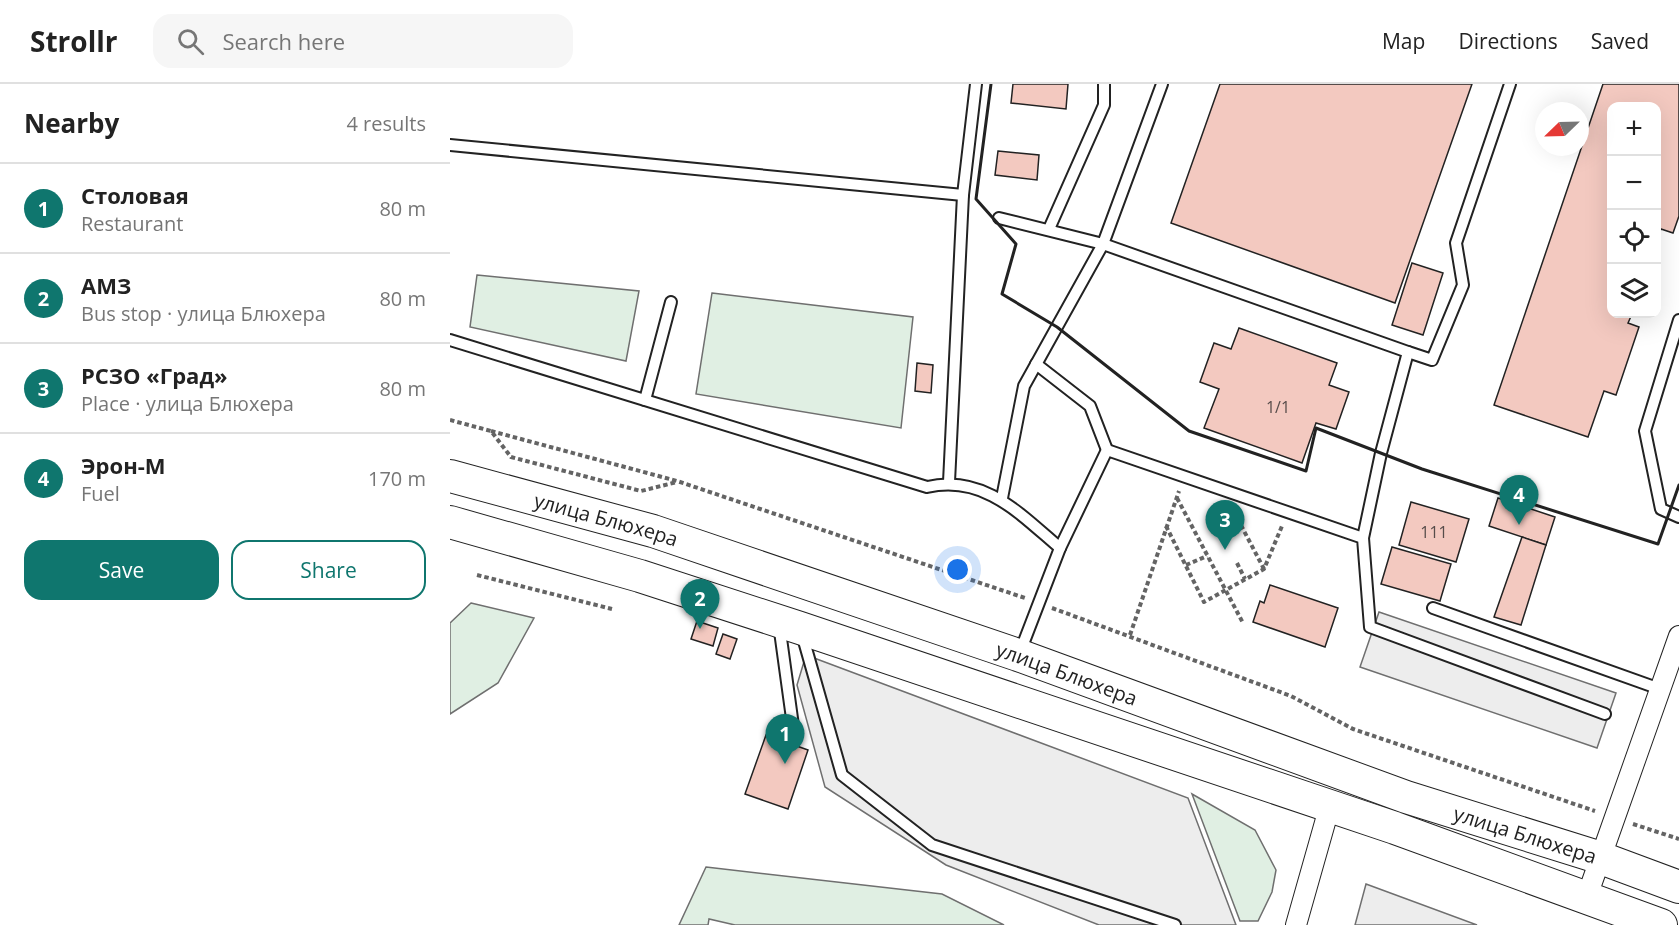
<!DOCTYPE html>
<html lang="en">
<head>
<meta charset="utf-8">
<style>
	body { margin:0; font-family:"Open Sans",sans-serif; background:#f6f6f6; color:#222 }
	.controls { position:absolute; right:18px; top:18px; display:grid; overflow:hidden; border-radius:12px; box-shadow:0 6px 24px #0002 }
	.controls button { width:54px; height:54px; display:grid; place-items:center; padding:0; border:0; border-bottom:2px solid #e0e0e0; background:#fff; color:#222; font:30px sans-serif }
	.compass { position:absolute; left:1085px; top:18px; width:54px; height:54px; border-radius:50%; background:#fff; box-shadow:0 6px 24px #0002; rotate:247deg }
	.you { position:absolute; left:508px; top:486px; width:21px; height:21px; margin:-15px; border:4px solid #fff; border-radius:50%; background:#1a73e8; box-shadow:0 0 0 9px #1a73e833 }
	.badge { display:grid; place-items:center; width:39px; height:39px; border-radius:50%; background:#0f766e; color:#fff; font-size:20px; font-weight:700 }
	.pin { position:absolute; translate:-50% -50px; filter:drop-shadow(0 2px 3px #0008) }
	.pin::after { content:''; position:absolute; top:32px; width:21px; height:18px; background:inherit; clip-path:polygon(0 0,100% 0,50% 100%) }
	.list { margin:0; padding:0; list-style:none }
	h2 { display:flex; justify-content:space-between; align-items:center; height:78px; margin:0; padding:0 24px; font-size:26px }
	h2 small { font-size:20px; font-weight:400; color:#767676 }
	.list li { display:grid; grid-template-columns:39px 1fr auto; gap:18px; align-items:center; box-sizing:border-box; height:90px; padding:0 24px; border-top:2px solid #e0e0e0 }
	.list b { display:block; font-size:22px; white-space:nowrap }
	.list p { margin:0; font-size:20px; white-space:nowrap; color:#767676 }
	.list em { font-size:20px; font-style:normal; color:#767676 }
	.actions { display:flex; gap:12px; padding:18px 24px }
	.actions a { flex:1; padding:14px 0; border:2px solid #0f766e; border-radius:18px; text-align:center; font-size:21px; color:#0f766e }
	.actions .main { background:#0f766e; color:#fff }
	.icon { flex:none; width:33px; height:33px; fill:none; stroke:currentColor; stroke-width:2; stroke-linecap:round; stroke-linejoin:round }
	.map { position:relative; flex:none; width:1229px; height:841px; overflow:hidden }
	header { display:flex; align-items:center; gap:36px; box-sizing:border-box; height:84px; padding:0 30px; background:#fff; border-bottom:2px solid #e0e0e0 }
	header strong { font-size:28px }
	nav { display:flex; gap:33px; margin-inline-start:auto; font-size:21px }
	.search { width:420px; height:54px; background:#f6f6f6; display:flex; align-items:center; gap:15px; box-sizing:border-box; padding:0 21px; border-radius:18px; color:#767676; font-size:22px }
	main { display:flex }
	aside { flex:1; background:#fff }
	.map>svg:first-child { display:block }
</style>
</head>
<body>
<header>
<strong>Strollr</strong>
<div class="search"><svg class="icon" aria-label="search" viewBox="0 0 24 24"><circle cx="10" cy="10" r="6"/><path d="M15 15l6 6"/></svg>Search here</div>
<nav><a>Map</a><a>Directions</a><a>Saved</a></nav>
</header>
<main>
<aside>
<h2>Nearby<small>4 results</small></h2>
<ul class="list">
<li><span class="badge">1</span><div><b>Столовая</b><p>Restaurant</p></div><em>80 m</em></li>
<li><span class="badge">2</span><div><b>АМЗ</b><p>Bus stop · улица Блюхера</p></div><em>80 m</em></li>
<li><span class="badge">3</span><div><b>РСЗО «Град»</b><p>Place · улица Блюхера</p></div><em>80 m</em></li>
<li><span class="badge">4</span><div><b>Эрон-М</b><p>Fuel</p></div><em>170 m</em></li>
</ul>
<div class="actions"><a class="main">Save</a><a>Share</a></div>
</aside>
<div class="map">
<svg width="1229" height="841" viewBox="0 0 1229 841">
	<rect width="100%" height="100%" fill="#fff"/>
	<g fill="#e0efe3" stroke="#6f6f6f" stroke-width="1.5">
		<polygon points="27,191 189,207 176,277 20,243"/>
		<polygon points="262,209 463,233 451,344 246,310"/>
		<polygon points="21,519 84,534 48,599 0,630 0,539"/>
		<polygon points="742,710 805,746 826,786 822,808 808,837 790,837"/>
		<polygon points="256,783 492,810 554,841 285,841 259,835 258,841 229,841"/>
	</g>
	<g fill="#ededed" stroke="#6f6f6f" stroke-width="1.5">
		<polygon points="929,528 1166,609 1147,664 910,583"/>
		<polygon points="356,571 738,714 786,841 649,841 496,781 375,703 347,601"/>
		<polygon points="916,800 1027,841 905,841"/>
	</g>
	<g fill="#f3c9c0" stroke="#222" stroke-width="1.5">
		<polygon points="563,0 618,0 616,25 561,19"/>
		<polygon points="770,0 1022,0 945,219 721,139"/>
		<polygon points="1153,0 1229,0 1229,132 1223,149 1211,145 1206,157 1206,22 1162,22 1162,230 1182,230 1178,239 1189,243 1166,311 1154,307 1138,353 1044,321"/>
		<polygon points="548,67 589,71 587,96 545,91"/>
		<polygon points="962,179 993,189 973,251 942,241"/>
		<polygon points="789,244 887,279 879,301 899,308 886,345 866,339 852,379 754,344 769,305 750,298 764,259 781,265"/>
		<polygon points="467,279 483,281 481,309 465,307"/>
		<polygon points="1048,414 1105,433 1096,461 1039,442"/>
		<polygon points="961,418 1019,435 1006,478 949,461"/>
		<polygon points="1072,453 1096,461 1071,541 1044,533"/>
		<polygon points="942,463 1001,480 990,517 931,500"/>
		<polygon points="820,501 888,524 875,563 803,538 810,517 814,519"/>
		<polygon points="247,537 268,544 263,562 241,555"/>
		<polygon points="273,550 287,555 280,575 266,570"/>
		<polygon points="316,651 358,666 338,725 295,710"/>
	</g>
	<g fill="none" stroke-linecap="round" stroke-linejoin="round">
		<g stroke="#222" stroke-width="14">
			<g id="service">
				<polyline points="0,61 513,111"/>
				<polyline points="549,134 653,160 958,268"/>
				<polyline points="599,145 654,21 654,0"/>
				<polyline points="1229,236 1195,347 1211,425 1229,433"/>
				<path d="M0,256L477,403C534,390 570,430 610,464L570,568"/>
				<polyline points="586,280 640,322 657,366"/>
				<polyline points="195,316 221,218"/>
				<polyline points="499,398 513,111 526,0"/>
				<polyline points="552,414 574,302 653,160 712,0"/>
				<polyline points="913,454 931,369 958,268 982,276 1013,201 1006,159 1060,0"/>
				<polyline points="610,464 657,366 913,454 920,543 1155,630"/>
				<polyline points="983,524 1210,605"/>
				<polyline points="329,540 344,649"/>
				<polyline points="352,550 392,691 482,761 725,841"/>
			</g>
		</g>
		<g stroke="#222" stroke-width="22">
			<g id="minor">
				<polyline points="1136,815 1229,552"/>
				<polyline points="846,841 880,721"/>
			</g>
		</g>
		<g stroke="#222" stroke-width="34">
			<g id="primary">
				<path id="s1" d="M0,392L203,447L568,571L956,713L1151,774L1229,803"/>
				<polyline points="0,438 190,492 350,544 945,744 1211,841"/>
			</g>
		</g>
		<g stroke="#646464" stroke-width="4" stroke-dasharray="4.5 3" stroke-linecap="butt">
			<polyline points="0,336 41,347 61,373 191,407 227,398"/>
			<polyline points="41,347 227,397 575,514"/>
			<polyline points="727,414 793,539"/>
			<polyline points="784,428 814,485"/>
			<polyline points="716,442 754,518 814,485 832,442"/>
			<polyline points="787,479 795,495"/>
			<polyline points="736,481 757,472"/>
			<polyline points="27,491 162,525"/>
			<polyline points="602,524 841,612 903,645 1145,727"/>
			<polyline points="680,551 729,407"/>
			<polyline points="1183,740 1229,755"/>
		</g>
		<use href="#service" stroke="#fff" stroke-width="10"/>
		<use href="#minor" stroke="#fff" stroke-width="20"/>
		<use href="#primary" stroke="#fff" stroke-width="32"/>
		<polyline stroke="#222" stroke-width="3" points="541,0 526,115 566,160 552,210 607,243 739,347 856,387 866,344 972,385 1208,460 1229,401"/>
	</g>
	<g text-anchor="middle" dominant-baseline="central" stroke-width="4.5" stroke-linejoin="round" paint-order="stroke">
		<g font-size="16" fill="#564c4a">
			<text x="828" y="323">1/1</text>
			<text x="984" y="448">111</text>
		</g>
		<g font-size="20" fill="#222" stroke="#fff">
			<text stroke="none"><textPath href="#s1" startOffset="162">улица Блюхера</textPath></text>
			<text stroke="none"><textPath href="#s1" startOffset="648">улица Блюхера</textPath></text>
			<text stroke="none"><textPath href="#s1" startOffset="1134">улица Блюхера</textPath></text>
		</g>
	</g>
</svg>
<div class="controls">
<button>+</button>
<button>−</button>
<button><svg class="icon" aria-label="locate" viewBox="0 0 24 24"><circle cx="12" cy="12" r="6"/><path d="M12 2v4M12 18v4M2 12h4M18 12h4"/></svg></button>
<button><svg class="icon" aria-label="layers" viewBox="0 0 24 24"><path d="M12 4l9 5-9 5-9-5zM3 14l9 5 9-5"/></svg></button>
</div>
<svg class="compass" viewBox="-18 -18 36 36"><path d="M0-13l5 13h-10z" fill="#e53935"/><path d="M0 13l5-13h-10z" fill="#767676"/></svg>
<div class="you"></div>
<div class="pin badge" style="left:335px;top:680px">1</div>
<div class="pin badge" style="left:250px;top:545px">2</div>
<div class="pin badge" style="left:775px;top:466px">3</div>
<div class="pin badge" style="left:1069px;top:441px">4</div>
</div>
</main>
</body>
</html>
